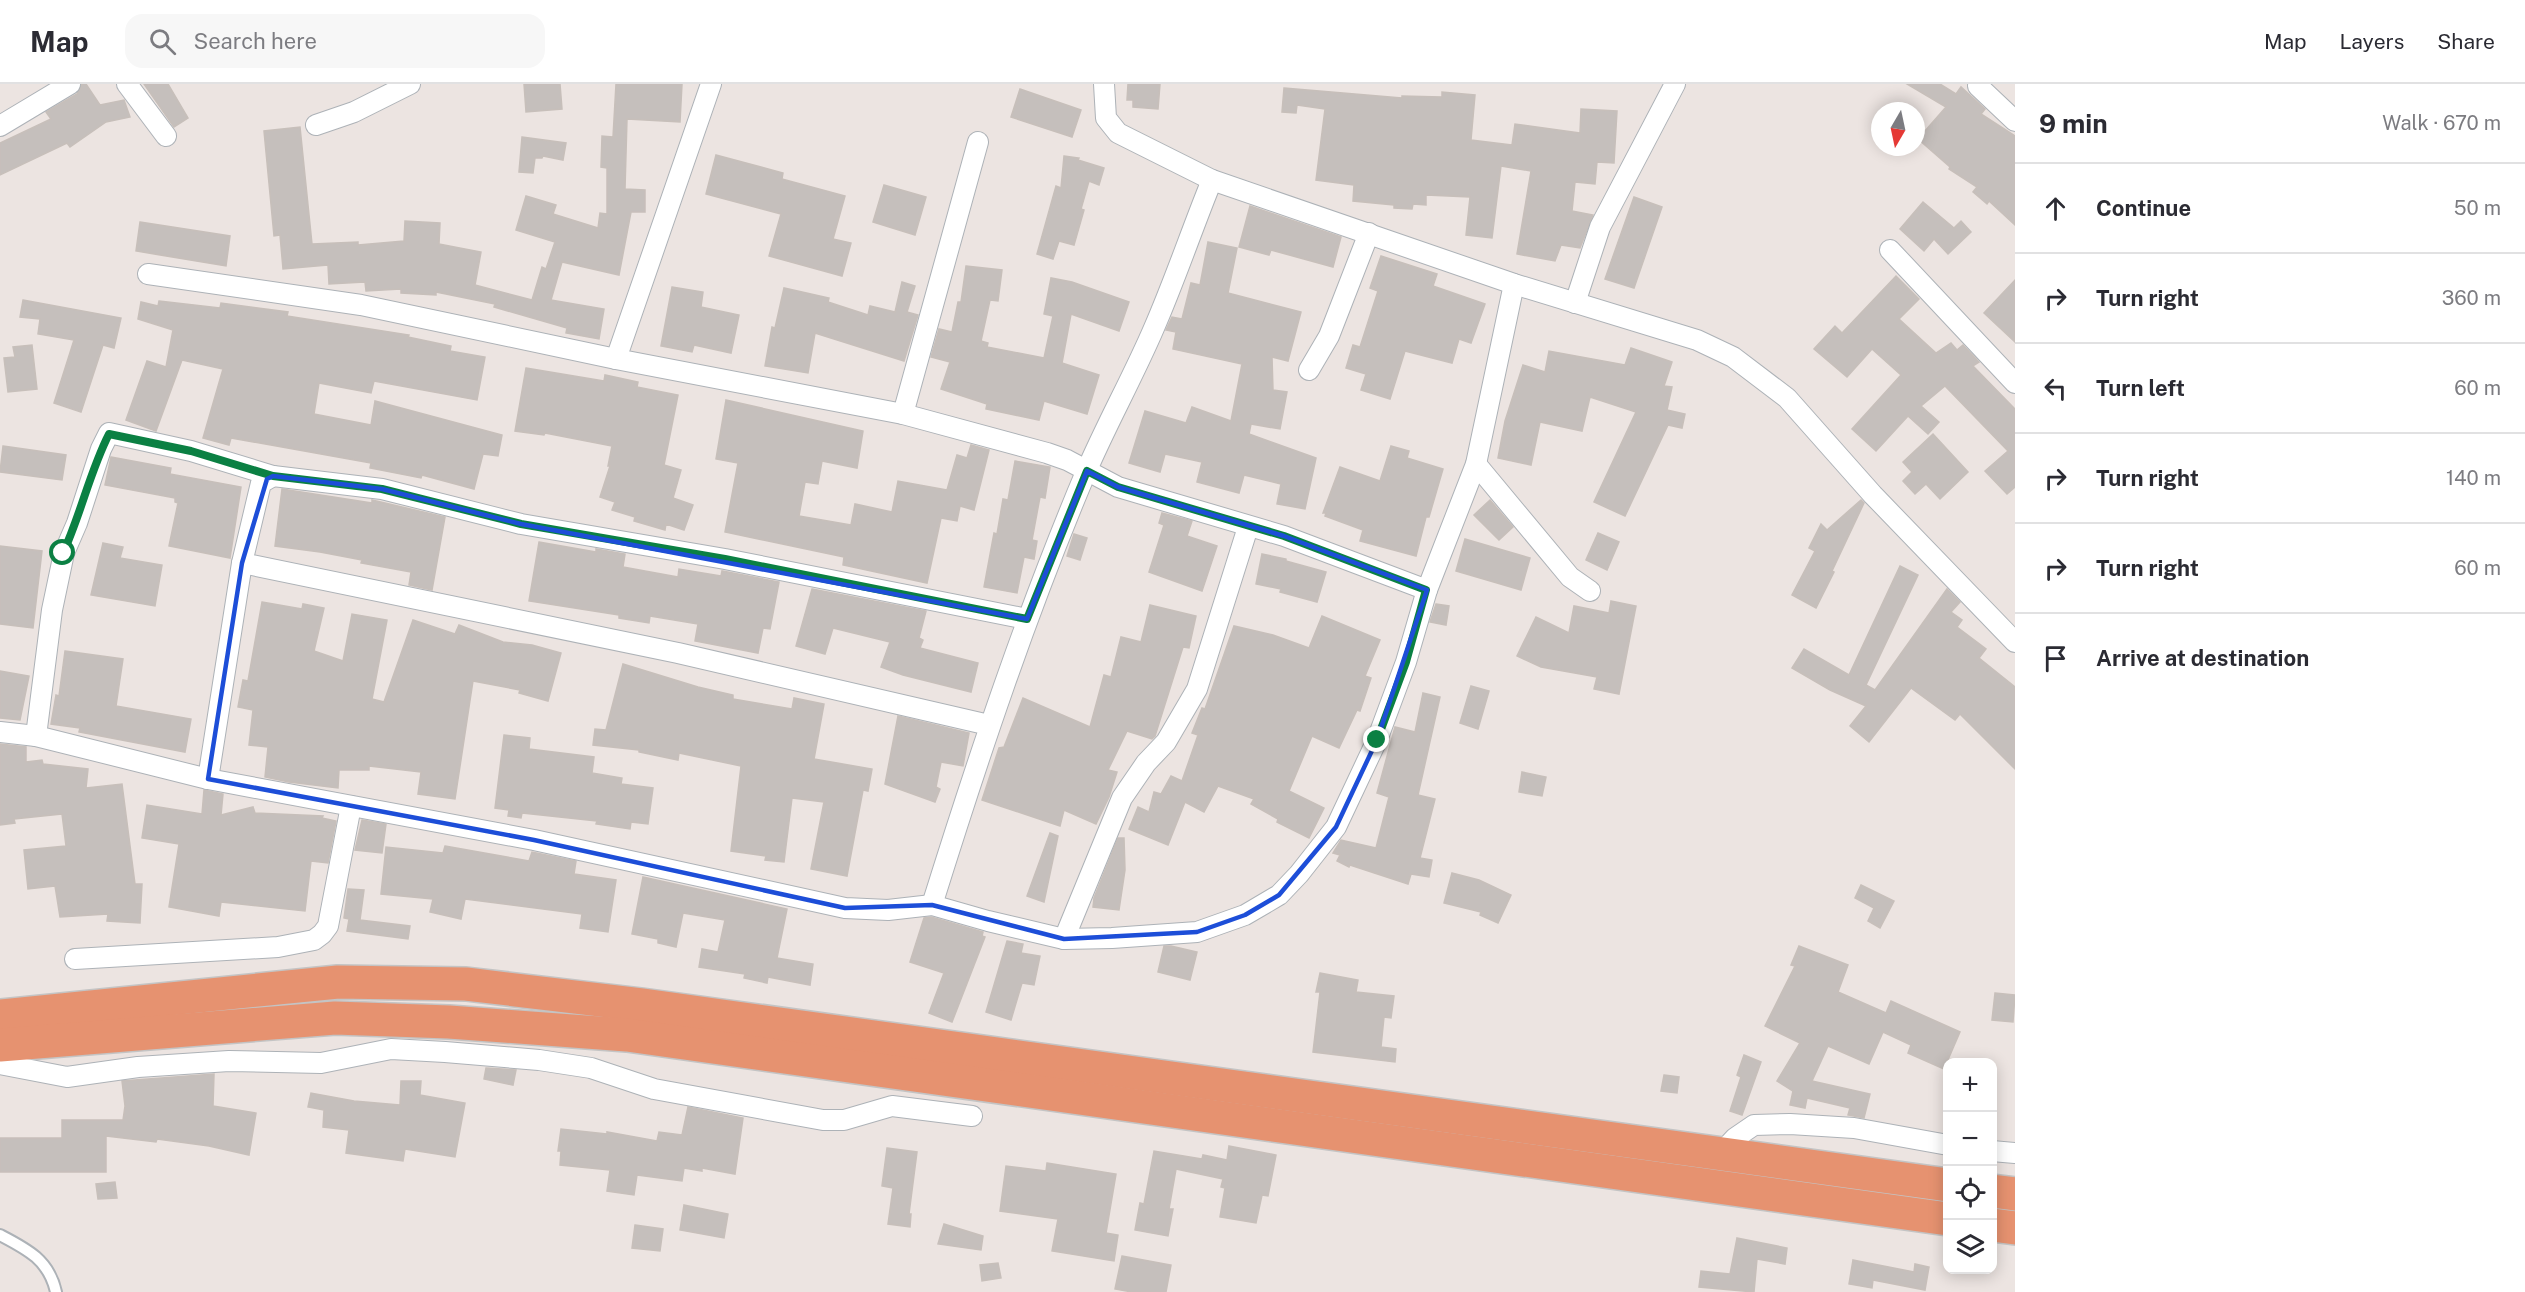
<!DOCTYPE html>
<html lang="en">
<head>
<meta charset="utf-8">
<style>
	:root { --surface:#fff; --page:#f7f7f7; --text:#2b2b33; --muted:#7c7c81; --line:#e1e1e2 }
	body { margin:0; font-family:"Public Sans",sans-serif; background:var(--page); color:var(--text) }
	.controls { position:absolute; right:18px; bottom:18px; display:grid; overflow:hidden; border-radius:12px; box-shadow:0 3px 15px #0003 }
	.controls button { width:54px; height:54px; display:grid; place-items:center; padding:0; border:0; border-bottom:2px solid var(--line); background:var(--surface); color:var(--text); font:30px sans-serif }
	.compass { position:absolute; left:1871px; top:18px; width:54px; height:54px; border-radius:50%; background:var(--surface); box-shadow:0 3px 15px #0003; rotate:189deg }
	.stop { position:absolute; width:18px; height:18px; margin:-14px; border:4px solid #0b8043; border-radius:50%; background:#fff }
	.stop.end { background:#0b8043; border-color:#fff; box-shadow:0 2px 6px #0008 }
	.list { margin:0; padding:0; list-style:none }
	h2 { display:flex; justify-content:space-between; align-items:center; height:78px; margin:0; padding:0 24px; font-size:26px }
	h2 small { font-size:20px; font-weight:400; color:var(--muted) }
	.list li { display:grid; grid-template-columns:39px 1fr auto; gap:18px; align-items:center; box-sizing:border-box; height:90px; padding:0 24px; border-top:2px solid var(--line) }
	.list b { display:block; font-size:22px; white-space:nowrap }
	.list em { font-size:20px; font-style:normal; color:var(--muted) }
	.icon { flex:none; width:33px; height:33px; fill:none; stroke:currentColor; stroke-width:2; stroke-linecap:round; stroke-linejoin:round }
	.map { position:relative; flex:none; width:2015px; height:1208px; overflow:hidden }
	header { display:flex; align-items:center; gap:36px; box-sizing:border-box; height:84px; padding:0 30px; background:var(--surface); border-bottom:2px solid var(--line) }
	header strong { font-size:28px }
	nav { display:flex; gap:33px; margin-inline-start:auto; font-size:21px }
	.search { width:420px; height:54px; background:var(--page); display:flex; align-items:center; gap:15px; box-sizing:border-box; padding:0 21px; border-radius:18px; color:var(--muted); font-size:22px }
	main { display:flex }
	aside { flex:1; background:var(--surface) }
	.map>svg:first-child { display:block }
</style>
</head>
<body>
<header>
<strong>Map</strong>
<div class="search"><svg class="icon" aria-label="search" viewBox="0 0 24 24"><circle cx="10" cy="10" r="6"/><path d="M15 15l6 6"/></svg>Search here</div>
<nav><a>Map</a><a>Layers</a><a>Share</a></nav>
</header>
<main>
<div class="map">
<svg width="2015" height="1208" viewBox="0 0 2015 1208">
	<rect width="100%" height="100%" fill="#ece4e1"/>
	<!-- building -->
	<g fill="#c5bfbc" stroke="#c7bfba" stroke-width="1.5">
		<polygon points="82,0 86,0 100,21 124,16 130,33 106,38 70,63 67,59 0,91 0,59 51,35 46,28 77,10"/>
		<polygon points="144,0 168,0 188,34 174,43"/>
		<polygon points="524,0 560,0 562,25 526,28"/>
		<polygon points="616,0 682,0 680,38 627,35 625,105 645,106 645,128 631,128 619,191 562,178 551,216 604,225 599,255 566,249 567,244 494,223 495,220 436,208 436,211 401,209 401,205 366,207 365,198 329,200 328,181 283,185 280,151 274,152 264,47 300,43 312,160 358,158 358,161 404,157 405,137 440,139 439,160 481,168 475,201 532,216 542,183 546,185 555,158 516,146 526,112 556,121 553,130 598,144 600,129 607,130 607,84 601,83 602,52 613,53"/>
		<polygon points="1128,0 1160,0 1158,25 1133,23 1133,16 1127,16"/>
		<polygon points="1907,0 1940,0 1956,10 1961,3 1985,25 1981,30 2015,52 2015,141 1989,117 1987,120 1973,108 1977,103 1949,85 1950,83 1918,55 1946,23"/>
		<polygon points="1284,4 1402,14 1402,12 1442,13 1442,8 1475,11 1471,56 1512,61 1515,40 1580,49 1581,25 1617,27 1614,79 1597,78 1595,100 1575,98 1572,127 1593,131 1580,164 1561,161 1555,177 1517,170 1531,87 1501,82 1492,154 1466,151 1470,113 1426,111 1426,121 1413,120 1412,125 1394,124 1394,121 1353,117 1354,101 1316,96 1325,25 1297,21 1296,29 1282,28"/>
		<polygon points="1020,5 1081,26 1072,53 1011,33"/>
		<polygon points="522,53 566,59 563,76 543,72 542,74 535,74 533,89 519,88"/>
		<polygon points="716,71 783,89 782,95 845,112 833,155 851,159 842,192 769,172 781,130 706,110"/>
		<polygon points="1064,72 1079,74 1078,76 1104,84 1099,101 1089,97 1081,125 1084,126 1074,161 1059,157 1053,175 1037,170 1056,102 1061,104"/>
		<polygon points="884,101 926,113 915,151 873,138"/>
		<polygon points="1634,113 1662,123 1634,204 1605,195"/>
		<polygon points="1923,118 1954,144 1961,137 1971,148 1948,170 1934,155 1924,167 1900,145"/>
		<polygon points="1250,122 1341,153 1333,183 1271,166 1269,171 1239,163"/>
		<polygon points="140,138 230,152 226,182 136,167"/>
		<polygon points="1208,158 1237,164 1228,209 1301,228 1288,277 1272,273 1273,306 1287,308 1280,345 1251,340 1249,350 1316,374 1305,425 1277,420 1281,400 1244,391 1239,409 1197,398 1202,378 1165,370 1160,388 1129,379 1145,327 1186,339 1192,323 1231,337 1242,280 1173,265 1176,248 1166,246 1172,233 1182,235 1191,199 1200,201"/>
		<polygon points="1381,172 1437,190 1433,202 1485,220 1471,259 1459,255 1452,279 1405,267 1390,315 1361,306 1366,290 1346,284 1353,261 1360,263 1378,207 1370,204"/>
		<polygon points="966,182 1002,186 998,217 990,216 981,257 988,259 987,263 1044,274 1053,232 1044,230 1051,194 1072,198 1129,218 1119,247 1071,230 1062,279 1099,291 1087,330 1044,317 1039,336 986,325 987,320 941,305 950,278 931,273 939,245 952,248 958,218 961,218"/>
		<polygon points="1896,192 1919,215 1899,235 1936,269 1951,259 1957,266 1963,261 1979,278 1973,282 2015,325 2015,403 2007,410 1985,387 2008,367 1945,302 1921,322 1939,338 1928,350 1908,332 1876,367 1852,345 1901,291 1872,265 1847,293 1814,265 1835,242 1842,249"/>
		<polygon points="2015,196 2015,258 1984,229"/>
		<polygon points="902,198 915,202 907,228 918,231 904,277 815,249 808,289 765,282 772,243 775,244 784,204 829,214 828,218 868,231 870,222 895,228"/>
		<polygon points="672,203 703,208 701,223 739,231 731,269 694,261 692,268 661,262"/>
		<polygon points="23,216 121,234 114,264 103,261 81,328 54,319 74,256 38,250 40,235 20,233"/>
		<polygon points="159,217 220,224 221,219 288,228 287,232 409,251 408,253 451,262 450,267 485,273 477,316 374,297 371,309 319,299 314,330 371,341 375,317 502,351 498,372 483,370 474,405 422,391 421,394 370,384 371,379 231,354 229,361 203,354 223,285 182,276 156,347 126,336 147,277 166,283 173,246 138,235 141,218 158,222"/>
		<polygon points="32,261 37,305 8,308 4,274 15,273 13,263"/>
		<polygon points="1631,264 1672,278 1664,302 1672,303 1667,326 1685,330 1682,344 1668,341 1625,432 1594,418 1636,328 1590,313 1582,347 1540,338 1531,381 1498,374 1505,337 1523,281 1545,288 1549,267 1625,281"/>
		<polygon points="526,284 604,297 605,291 638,298 637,303 678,311 664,381 681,386 673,414 693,421 684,446 666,440 665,446 634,437 635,433 612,426 615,418 600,413 610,382 608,382 612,362 545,349 544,351 515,347"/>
		<polygon points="726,316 863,347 857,384 822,377 818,400 805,398 799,432 851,441 855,420 892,428 898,397 947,406 957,371 967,374 971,361 989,366 974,426 960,422 957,437 941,434 927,499 843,481 844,473 725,448 738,379 716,375"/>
		<polygon points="1933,350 1968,388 1940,415 1926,400 1915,410 1903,397 1912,388 1903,378"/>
		<polygon points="3,362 66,371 62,396 0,388"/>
		<polygon points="1391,362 1409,367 1407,374 1443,385 1429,433 1426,433 1416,472 1360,457 1363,446 1325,432 1326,429 1323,429 1340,383 1380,397"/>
		<polygon points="111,373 171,384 170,390 241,403 230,474 169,462 178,419 175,418 175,414 105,401"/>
		<polygon points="1015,377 1050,383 1045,414 1040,413 1032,456 1037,457 1034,475 1024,473 1017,509 984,503 994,449 997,450 1003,415 1008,416"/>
		<polygon points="282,405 372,419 372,416 445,433 432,506 409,501 411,488 361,479 362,476 320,468 275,462"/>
		<polygon points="1490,416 1513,443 1499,456 1474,431"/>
		<polygon points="1861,416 1864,419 1832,487 1834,488 1816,524 1792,511 1815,467 1809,464 1821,440 1827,446"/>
		<polygon points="1162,429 1192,437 1187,452 1217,462 1202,507 1149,488 1164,441 1159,439"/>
		<polygon points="1598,449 1619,458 1607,486 1586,476"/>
		<polygon points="1074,450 1087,454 1080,476 1067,472"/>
		<polygon points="1465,455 1530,474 1521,506 1456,487"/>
		<polygon points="539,458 596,468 596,465 625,470 623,483 678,493 679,485 721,492 722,487 779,498 770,545 763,544 758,569 695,557 698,540 650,532 649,539 619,534 619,531 529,517"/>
		<polygon points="103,459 123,463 120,474 162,481 155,522 91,511"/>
		<polygon points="0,462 42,467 33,544 0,540"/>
		<polygon points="1262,470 1286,475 1286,477 1326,488 1317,518 1280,508 1281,505 1256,500"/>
		<polygon points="1900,482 1918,491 1866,601 1875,606 1947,505 1960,518 1951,528 1962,536 1957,543 1986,565 1979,574 2015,603 2015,685 1960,630 1955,636 1911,604 1869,658 1850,642 1866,622 1830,606 1792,584 1804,565 1849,591"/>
		<polygon points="812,505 926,527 919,554 923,556 920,564 978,579 971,608 903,591 881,583 890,558 833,544 825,570 796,562"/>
		<polygon points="1611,517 1636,522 1619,610 1594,605 1597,593 1541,583 1517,572 1536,533 1569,549 1574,522 1609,529"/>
		<polygon points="262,518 302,525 303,520 324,524 314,567 343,577 352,530 387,536 372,615 384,618 413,536 455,550 459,541 503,558 532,561 561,569 548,617 519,609 520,606 473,597 455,715 418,710 421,688 369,682 369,686 339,686 338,704 289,698 265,693 268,663 249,661 253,626 238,623 243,596 248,597"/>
		<polygon points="1436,520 1449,522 1446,541 1430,538"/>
		<polygon points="1150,521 1196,532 1189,564 1183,563 1155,652 1152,655 1127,647 1108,686 1117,688 1109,713 1096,740 1064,726 1060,742 982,716 999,664 1004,663 1023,614 1090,643 1104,591 1111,593 1121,553 1141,558"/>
		<polygon points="1322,532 1380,556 1365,592 1371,594 1360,627 1357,626 1339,664 1312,652 1289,707 1324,724 1309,754 1277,738 1278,735 1251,720 1254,715 1218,702 1204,728 1185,718 1168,761 1129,745 1138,723 1149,728 1154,708 1161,710 1171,692 1182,697 1198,651 1192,649 1202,624 1205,625 1234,542 1273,551 1309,564"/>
		<polygon points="65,567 123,575 116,622 191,635 185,668 79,648 80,644 51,640 56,611 59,612"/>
		<polygon points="623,580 698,603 733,611 733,615 792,625 794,614 824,620 814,675 872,685 868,707 863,706 847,792 811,785 824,718 792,714 784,778 765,776 766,772 731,767 741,682 679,669 678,676 639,668 639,666 593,661 595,645 606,646"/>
		<polygon points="0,587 29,592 20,636 0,634"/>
		<polygon points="1471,602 1489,607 1478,645 1460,639"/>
		<polygon points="1423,609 1440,613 1418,711 1435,715 1420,774 1432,776 1429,793 1411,790 1408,800 1350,781 1349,783 1337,777 1340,771 1333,769 1341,756 1376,764 1389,713 1377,709 1395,643 1415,648"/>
		<polygon points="898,632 969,649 963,682 941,678 936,703 940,705 935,718 885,700"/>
		<polygon points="504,651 530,654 529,665 594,673 592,689 622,694 621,700 653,704 648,740 631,738 630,745 596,740 597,737 522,729 521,734 508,732 509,726 495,724"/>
		<polygon points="0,660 26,663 26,678 42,676 43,680 88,685 86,704 122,700 135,800 142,800 140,839 107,837 108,830 60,833 55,802 28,805 24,766 66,762 62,730 14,735 15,739 0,741"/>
		<polygon points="1522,688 1546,693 1542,712 1519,708"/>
		<polygon points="204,706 223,710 221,731 253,723 255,729 323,732 322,734 336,737 328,779 311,777 305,827 221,818 219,832 169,823 179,760 142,754 147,721 202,730"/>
		<polygon points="362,736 386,740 382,769 355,766"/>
		<polygon points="1050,749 1058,752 1044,818 1027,812"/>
		<polygon points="1118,754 1124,754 1125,786 1119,826 1093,823 1094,814"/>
		<polygon points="445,762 529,777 532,768 576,777 574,790 616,796 608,848 580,844 582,830 465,815 461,835 430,828 433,815 381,810 386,763 443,769"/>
		<polygon points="1452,789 1479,796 1511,811 1498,839 1480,831 1481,828 1444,819"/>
		<polygon points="643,793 787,825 777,874 813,880 810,901 768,893 767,899 744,894 745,890 699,883 702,865 718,868 725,836 683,829 676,863 658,859 658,855 632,850"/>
		<polygon points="1861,801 1894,817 1880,844 1868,837 1874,824 1855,814"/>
		<polygon points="348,805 364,806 360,836 410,842 408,855 347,847 349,835 344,834"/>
		<polygon points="931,833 983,848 982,852 985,853 952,938 929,929 944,889 910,878 924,834"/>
		<polygon points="1007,857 1023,860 1021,869 1040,872 1034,901 1022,899 1011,936 986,928"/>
		<polygon points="1164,862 1171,862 1197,868 1190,896 1158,888"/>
		<polygon points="1799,862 1848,881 1838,908 1886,929 1891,917 1960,948 1944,985 1908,969 1911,961 1883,948 1869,980 1828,962 1812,997 1870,1010 1864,1034 1848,1031 1850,1024 1807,1014 1805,1024 1790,1021 1793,1007 1777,997 1800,959 1765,942 1795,882 1791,881"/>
		<polygon points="1320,889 1358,896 1356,908 1394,912 1391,934 1384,933 1381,963 1396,965 1395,978 1313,968 1320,908 1316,908"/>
		<polygon points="1995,909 2015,911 2013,938 1992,936"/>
		<polygon points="1744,971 1761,978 1742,1031 1730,1027 1741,993 1737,991"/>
		<polygon points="486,984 516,986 513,1001 484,995"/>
		<polygon points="214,990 213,1022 256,1029 249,1071 209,1062 157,1055 156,1058 106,1052 106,1088 0,1088 0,1054 62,1054 62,1036 123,1036 125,1022 122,997"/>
		<polygon points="1664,991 1679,993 1677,1009 1661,1007"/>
		<polygon points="401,997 421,997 420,1011 465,1019 455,1073 405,1065 403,1077 346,1069 349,1046 323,1043 324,1026 308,1023 311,1009 354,1017 400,1021"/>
		<polygon points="688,1023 743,1034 735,1090 702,1084 702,1087 684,1084 682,1097 637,1091 634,1111 607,1107 610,1086 560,1081 561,1067 558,1067 561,1045 607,1050 607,1048 657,1057 659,1048 682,1051"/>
		<polygon points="1229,1062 1276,1071 1268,1112 1262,1111 1256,1139 1220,1133 1225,1104 1221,1103 1223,1095 1176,1085 1169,1125 1173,1125 1168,1152 1135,1146 1140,1119 1144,1120 1154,1067 1202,1075 1203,1071 1227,1076"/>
		<polygon points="887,1064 917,1068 909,1130 911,1130 910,1143 888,1140 893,1104 882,1102"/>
		<polygon points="1047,1079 1116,1090 1106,1149 1118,1151 1114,1177 1052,1167 1058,1135 1000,1127 1006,1082 1046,1087"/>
		<polygon points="115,1098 117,1114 98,1115 96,1100"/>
		<polygon points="684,1121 728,1130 724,1154 680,1146"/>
		<polygon points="944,1140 983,1152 981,1166 938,1160"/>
		<polygon points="635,1141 663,1145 660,1167 632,1164"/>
		<polygon points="1737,1154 1787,1164 1785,1180 1757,1175 1754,1208 1699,1203 1701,1187 1730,1190"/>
		<polygon points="1122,1172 1171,1181 1166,1208 1132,1208 1115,1205"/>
		<polygon points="1853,1176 1914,1188 1915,1180 1929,1183 1925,1206 1873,1196 1872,1204 1849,1200"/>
		<polygon points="998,1179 1001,1194 982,1197 980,1181"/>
	</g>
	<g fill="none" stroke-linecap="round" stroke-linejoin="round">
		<defs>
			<path id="service" d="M0 1151C27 1165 49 1176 56 1208"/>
			<g id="minor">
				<polyline points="127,0 166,52"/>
				<polyline points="1104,0 1106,34 1118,49 1212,96 1514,200 1697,256 1733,273 1787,314 1873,411 2015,558"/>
				<polyline points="1978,2 2015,37"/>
				<polyline points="316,41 354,28 410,0"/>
				<polyline points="0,42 70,0"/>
				<polyline points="1890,166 2015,299"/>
				<polyline points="148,190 361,221 616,275 903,330 1047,369 1067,376 1118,403 1284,452 1427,506"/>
				<polyline points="1575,219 1600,143 1675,0"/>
				<polyline points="616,275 711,0"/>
				<polyline points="1309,286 1329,252 1369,149"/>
				<polyline points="903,330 978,58"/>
				<polyline points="1476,380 1570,493 1590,507"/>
				<polyline points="242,479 678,569 989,641"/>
				<polyline points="0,648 36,652 208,695 534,756 845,824 888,826 932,821 988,837 1064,855 1112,854 1197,848 1245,831 1279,811 1299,790 1336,743 1377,656 1406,578 1427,506 1476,380 1514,200"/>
				<polyline points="36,652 52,526 64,469 77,439 101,365 109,349 191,367 273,392 382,405 521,440 725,475 1027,535"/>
				<polyline points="208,695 242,479 261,399 273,392"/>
				<path d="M932 821C978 674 1026 530 1086 388 1107 339 1133 293 1154 244 1175 196 1192 145 1212 96"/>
				<polyline points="1064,855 1122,714 1146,679 1166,658 1197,605 1248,443"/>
				<polyline points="75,875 278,863 314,856 322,850 328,842 351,722"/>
				<polyline points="0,980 67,993 138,983 229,977 321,979 391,965 445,968 539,976 591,984 654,1005 823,1036 844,1036 892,1022 972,1032"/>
				<polyline points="1992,1067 2015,1069"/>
				<polyline points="1721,1069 1735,1054 1754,1041 1790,1040 1854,1044 1948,1061"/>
			</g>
			<g id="trunk">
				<polyline points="0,932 338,898 466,900 642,921 1948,1101"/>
				<polyline points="0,961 335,934 449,938 627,951 1948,1135"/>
				<polyline points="1992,1107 2015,1110"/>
				<polyline points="1992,1141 2015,1144"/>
			</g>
		</defs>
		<!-- service casing -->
		<use href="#service" stroke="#adb2b7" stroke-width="14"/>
		<!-- minor casing -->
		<use href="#minor" stroke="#adb2b7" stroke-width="22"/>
		<!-- trunk casing -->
		<use href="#trunk" stroke="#c4c4c4" stroke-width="36"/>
		<!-- service -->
		<use href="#service" stroke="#fff" stroke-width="10"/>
		<!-- minor -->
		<use href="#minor" stroke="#fff" stroke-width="20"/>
		<!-- trunk -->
		<use href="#trunk" stroke="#e69270" stroke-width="33"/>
	</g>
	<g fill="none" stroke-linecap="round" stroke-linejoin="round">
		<!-- route -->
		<path stroke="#0b8043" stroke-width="8" d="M63 469C81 430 90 387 109 350L191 367 273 392 382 405 521 440 725 475 1027 535 1087 387 1118 403 1284 452 1426 506 1406 578 1377 656"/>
	</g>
	<!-- marked area -->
	<path fill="none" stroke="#1d4ed8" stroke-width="4.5" stroke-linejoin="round" d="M1087 387 1118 403 1284 452 1427 506 1377 656 1336 743 1279 811 1245 831 1197 848 1064 855 932 821 845 824 534 756 208 695 242 479 267 395 273 392 382 405 521 440 1027 535Z"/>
</svg>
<div class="controls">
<button>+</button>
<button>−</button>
<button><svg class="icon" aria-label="locate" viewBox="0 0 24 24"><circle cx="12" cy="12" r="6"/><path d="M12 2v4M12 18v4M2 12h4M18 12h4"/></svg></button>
<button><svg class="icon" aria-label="layers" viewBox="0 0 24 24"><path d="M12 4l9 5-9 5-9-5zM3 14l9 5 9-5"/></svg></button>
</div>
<svg class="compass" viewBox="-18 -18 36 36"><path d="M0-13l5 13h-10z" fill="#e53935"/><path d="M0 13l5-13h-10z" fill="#7c7c81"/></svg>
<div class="stop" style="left:63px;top:469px"></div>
<div class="stop end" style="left:1377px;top:656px"></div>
</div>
<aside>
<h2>9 min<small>Walk · 670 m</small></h2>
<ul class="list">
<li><svg class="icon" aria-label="ahead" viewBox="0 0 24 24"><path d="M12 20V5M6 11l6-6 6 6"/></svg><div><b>Continue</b></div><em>50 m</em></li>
<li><svg class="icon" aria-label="right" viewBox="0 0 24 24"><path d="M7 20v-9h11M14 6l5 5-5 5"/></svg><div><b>Turn right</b></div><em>360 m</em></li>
<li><svg class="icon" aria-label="left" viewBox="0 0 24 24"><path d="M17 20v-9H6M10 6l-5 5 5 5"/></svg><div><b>Turn left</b></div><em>60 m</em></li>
<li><svg class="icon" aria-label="right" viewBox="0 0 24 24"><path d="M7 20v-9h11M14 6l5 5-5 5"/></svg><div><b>Turn right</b></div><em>140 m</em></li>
<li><svg class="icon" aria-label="right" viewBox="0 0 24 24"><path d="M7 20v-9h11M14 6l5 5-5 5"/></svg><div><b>Turn right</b></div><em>60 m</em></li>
<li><svg class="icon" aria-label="arrive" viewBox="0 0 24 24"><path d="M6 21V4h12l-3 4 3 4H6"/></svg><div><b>Arrive at destination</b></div></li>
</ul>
</aside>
</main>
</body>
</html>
